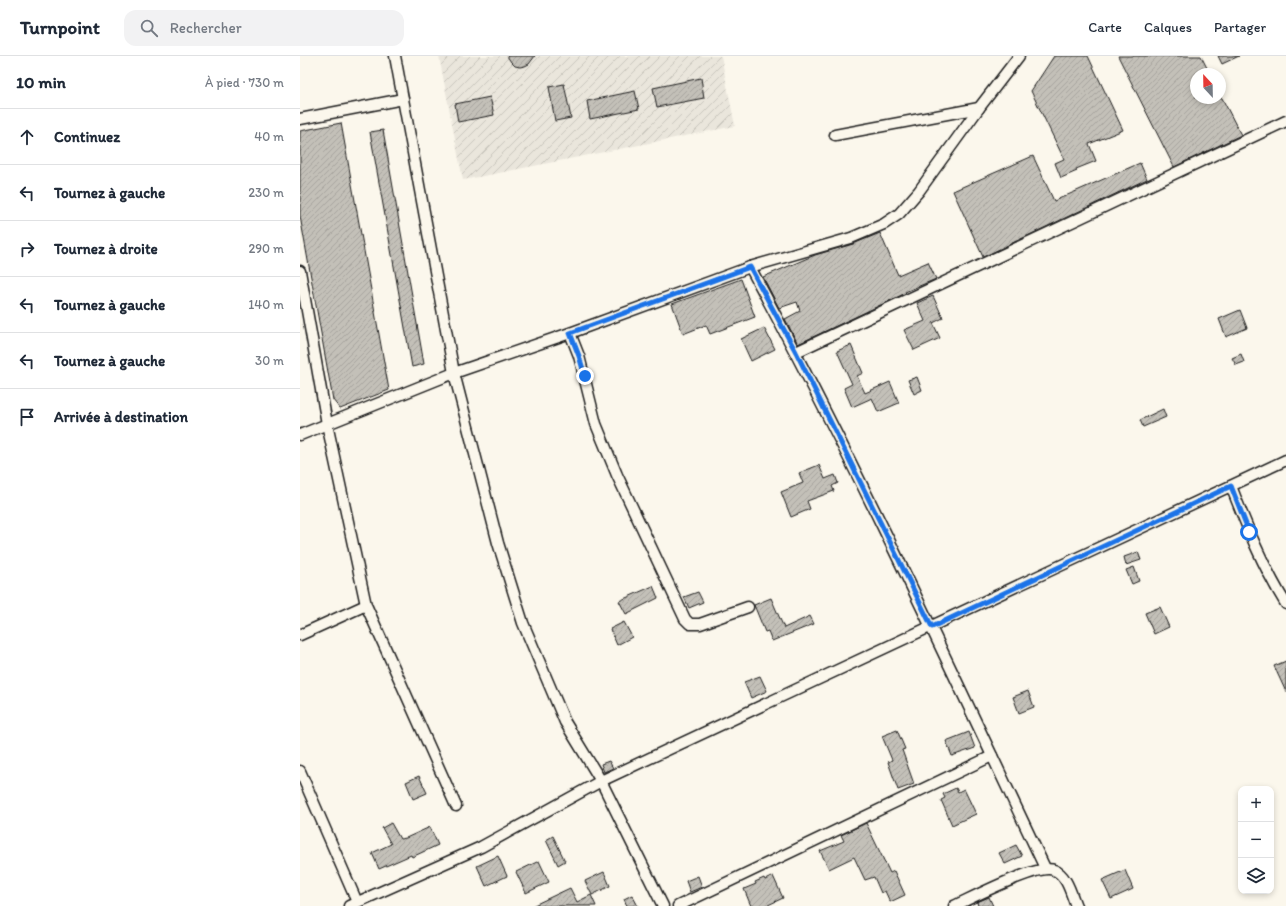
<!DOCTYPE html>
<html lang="fr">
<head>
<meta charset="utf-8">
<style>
	:root { --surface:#fff; --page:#f2f2f3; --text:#1f2937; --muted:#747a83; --line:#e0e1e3 }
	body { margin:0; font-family:Itim,sans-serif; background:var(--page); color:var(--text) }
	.controls { position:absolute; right:12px; bottom:12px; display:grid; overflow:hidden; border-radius:8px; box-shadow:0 2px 6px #0003 }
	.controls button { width:36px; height:36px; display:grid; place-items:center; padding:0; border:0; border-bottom:1px solid var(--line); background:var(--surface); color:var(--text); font:20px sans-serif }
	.compass { position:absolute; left:890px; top:12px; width:36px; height:36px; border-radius:50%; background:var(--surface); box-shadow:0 2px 6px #0003; rotate:338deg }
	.stop { position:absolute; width:12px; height:12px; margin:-9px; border:3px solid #1a73e8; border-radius:50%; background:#fff }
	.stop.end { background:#1a73e8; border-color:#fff; box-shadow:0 1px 4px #0008 }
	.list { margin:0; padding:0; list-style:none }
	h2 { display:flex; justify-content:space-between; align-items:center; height:52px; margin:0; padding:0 16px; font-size:17px }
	h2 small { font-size:13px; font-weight:400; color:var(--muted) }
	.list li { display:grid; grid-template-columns:26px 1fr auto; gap:12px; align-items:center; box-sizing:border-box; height:56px; padding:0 16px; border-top:1px solid var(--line) }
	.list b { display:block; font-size:15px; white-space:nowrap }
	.list em { font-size:13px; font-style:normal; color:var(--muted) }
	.icon { flex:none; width:22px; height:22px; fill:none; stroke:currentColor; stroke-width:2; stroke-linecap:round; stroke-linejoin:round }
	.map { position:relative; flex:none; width:986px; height:850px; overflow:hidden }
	header { display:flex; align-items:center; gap:24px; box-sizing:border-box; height:56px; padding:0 20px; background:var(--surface); border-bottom:1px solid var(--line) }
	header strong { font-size:19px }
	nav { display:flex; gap:22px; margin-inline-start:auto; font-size:14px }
	.search { width:280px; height:36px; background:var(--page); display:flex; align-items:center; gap:10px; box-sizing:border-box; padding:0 14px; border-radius:12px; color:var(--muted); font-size:15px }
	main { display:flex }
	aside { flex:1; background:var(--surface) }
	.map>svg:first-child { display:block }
</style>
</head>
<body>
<header>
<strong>Turnpoint</strong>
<div class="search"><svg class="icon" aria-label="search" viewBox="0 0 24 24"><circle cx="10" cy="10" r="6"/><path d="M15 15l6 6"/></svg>Rechercher</div>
<nav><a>Carte</a><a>Calques</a><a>Partager</a></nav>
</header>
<main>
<aside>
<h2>10 min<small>À pied · 730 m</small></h2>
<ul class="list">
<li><svg class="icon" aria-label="ahead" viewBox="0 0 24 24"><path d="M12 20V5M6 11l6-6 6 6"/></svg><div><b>Continuez</b></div><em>40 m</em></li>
<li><svg class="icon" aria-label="left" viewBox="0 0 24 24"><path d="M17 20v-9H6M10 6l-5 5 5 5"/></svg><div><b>Tournez à gauche</b></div><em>230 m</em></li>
<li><svg class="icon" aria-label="right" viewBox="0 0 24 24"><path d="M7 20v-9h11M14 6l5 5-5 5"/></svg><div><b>Tournez à droite</b></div><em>290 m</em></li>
<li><svg class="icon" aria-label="left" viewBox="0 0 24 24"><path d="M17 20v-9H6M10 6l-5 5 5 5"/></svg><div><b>Tournez à gauche</b></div><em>140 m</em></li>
<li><svg class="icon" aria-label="left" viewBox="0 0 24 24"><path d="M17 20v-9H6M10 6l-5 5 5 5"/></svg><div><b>Tournez à gauche</b></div><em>30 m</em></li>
<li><svg class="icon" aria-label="arrive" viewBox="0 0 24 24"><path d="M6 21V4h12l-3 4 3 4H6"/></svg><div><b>Arrivée à destination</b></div></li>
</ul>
</aside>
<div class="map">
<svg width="986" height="850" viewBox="0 0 986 850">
	<defs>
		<pattern id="industrial-furrows" width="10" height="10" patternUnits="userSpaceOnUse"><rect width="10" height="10" fill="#eae6dc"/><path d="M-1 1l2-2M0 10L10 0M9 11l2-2" fill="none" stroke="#c8c5bc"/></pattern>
		<pattern id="building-hatch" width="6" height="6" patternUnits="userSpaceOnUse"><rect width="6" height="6" fill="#c3c0b8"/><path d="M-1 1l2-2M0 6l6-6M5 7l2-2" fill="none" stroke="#a7a49e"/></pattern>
	</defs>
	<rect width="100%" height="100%" fill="#fbf7ec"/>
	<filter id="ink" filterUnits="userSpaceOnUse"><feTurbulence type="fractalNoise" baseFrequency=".025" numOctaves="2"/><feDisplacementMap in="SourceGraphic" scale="8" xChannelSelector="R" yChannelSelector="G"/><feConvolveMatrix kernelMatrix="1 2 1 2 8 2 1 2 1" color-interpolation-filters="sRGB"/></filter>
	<g filter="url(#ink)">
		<!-- industrial -->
		<polygon fill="url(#industrial-furrows)" points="139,0 421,0 435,70 163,124"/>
		<!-- building -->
		<g fill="url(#building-hatch)" stroke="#1c1c1c">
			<polygon points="207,0 235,0 229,8 225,10 220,11 215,10 211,6"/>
			<polygon points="754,0 788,0 823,74 789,88 796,105 776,113 777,115 761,122 755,107 764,103 731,35"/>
			<polygon points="818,0 901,0 910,18 896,18 896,42 922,42 941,79 874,111"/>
			<polygon points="918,0 939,0 922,8"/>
			<polygon points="401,22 404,42 357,51 353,32"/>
			<polygon points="264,28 271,62 255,65 249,31"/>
			<polygon points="335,35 339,53 290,63 287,45"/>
			<polygon points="190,41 194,59 158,66 155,48"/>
			<polygon points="41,67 89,334 40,353 33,344 0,160 0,75"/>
			<polygon points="83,74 124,308 112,311 70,76"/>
			<polygon points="733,100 754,145 840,107 847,123 683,201 653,135"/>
			<polygon points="580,177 598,219 628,206 636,223 605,236 606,237 498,288 485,263 500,255 497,246 479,252 463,221 515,199 553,188"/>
			<polygon points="441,223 455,261 410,278 406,269 383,278 372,248"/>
			<polygon points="633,240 643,262 633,267 640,282 614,294 604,274 625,265 617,247"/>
			<polygon points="940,254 947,272 926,281 919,263"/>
			<polygon points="464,272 475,293 451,305 441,283"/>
			<polygon points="551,289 563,317 557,320 565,337 590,326 599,347 578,356 572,342 552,351 544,332 552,328 537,295"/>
			<polygon points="941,298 944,306 936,309 932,302"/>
			<polygon points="617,321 622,334 614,338 608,324"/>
			<polygon points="863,353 866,361 843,371 840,364"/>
			<polygon points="519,409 525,423 535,419 538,427 532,430 534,435 507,445 510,453 491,461 481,436 503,427 499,417"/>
			<polygon points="838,496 841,504 826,509 824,501"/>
			<polygon points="834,511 839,525 832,528 826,514"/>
			<polygon points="353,530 358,542 326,558 319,545"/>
			<polygon points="398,536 403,546 389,552 384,541"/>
			<polygon points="471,542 484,572 510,560 514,568 472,585 468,575 465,576 454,549"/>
			<polygon points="860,551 869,571 854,578 845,557"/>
			<polygon points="324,566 332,581 317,589 310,573"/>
			<polygon points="986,605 986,636 974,610"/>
			<polygon points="460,620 467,635 451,642 444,626"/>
			<polygon points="728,635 734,651 719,657 713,641"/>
			<polygon points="597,674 605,693 602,694 614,728 598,734 588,706 592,704 582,680"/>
			<polygon points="669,676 675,692 652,700 646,685"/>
			<polygon points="309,705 313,712 304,716 301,708"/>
			<polygon points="119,720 127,737 113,743 106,726"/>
			<polygon points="656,732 658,736 664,733 676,758 652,769 641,744 645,742 643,738"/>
			<polygon points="91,767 100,783 106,782 130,771 138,789 112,801 111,799 79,813 72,797 91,788 82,772"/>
			<polygon points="566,767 590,817 594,815 605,839 590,846 585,835 581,837 574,821 565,824 554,801 529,813 520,795 544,785 541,779"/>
			<polygon points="253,780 265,805 258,809 246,784"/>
			<polygon points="716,789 722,800 705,808 699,797"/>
			<polygon points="198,800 207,820 186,830 177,810"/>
			<polygon points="239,805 249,826 226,837 216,816"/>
			<polygon points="825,814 833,833 811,843 802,824"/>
			<polygon points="304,816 310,830 292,839 285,825"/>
			<polygon points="398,820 402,831 390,836 386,825"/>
			<polygon points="473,820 483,842 466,850 451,850 444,833 456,828 455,826 464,822 465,824"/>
			<polygon points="270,832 277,846 291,839 296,850 232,850"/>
			<polygon points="332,839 338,850 327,850 324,843"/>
			<polygon points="689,841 693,850 678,850 677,846"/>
		</g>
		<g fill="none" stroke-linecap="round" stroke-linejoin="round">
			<defs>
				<g id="minor">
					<polyline points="95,0 154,317 198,487 223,567 265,666 301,725 363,850"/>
					<polyline points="0,63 103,43"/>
					<polyline points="535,79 679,52"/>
					<path d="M450 211C556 408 650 611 745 812"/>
					<polyline points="0,215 27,368 66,549 156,750"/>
					<polyline points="270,277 279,300 296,368 317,419 385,563 390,568 400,568 448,551"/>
					<polyline points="496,296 986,65"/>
					<polyline points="0,379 154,317 270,277 450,211 551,182 584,168 599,158 619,135 679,52 719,0"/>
					<path d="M931 430C947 471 963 511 986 548"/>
					<polyline points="0,579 66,549"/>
					<polyline points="0,715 57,846"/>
					<polyline points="49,850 181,791 301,725 986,404"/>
					<polyline points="378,850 692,700"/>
					<path d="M654 850C672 842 738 807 754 814 767 819 771 838 776 850"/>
				</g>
			</defs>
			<!-- minor casing -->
			<use href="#minor" stroke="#1c1c1c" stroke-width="13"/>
			<!-- minor -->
			<use href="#minor" stroke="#fbf7ec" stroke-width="10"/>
		</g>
	</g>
	<g fill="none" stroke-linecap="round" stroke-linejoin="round" filter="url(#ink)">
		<!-- route -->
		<polyline stroke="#1a73e8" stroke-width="5" points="285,320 279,300 270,277 450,211 496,296 632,571 931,430 949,476"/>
	</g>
</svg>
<div class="controls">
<button>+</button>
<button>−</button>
<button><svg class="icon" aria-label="layers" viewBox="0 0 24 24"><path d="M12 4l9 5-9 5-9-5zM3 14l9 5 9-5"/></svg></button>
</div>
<svg class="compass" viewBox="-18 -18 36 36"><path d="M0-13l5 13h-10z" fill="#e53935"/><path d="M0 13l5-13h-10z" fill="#747a83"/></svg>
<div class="stop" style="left:949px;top:476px"></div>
<div class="stop end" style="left:285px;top:320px"></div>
</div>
</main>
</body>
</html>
